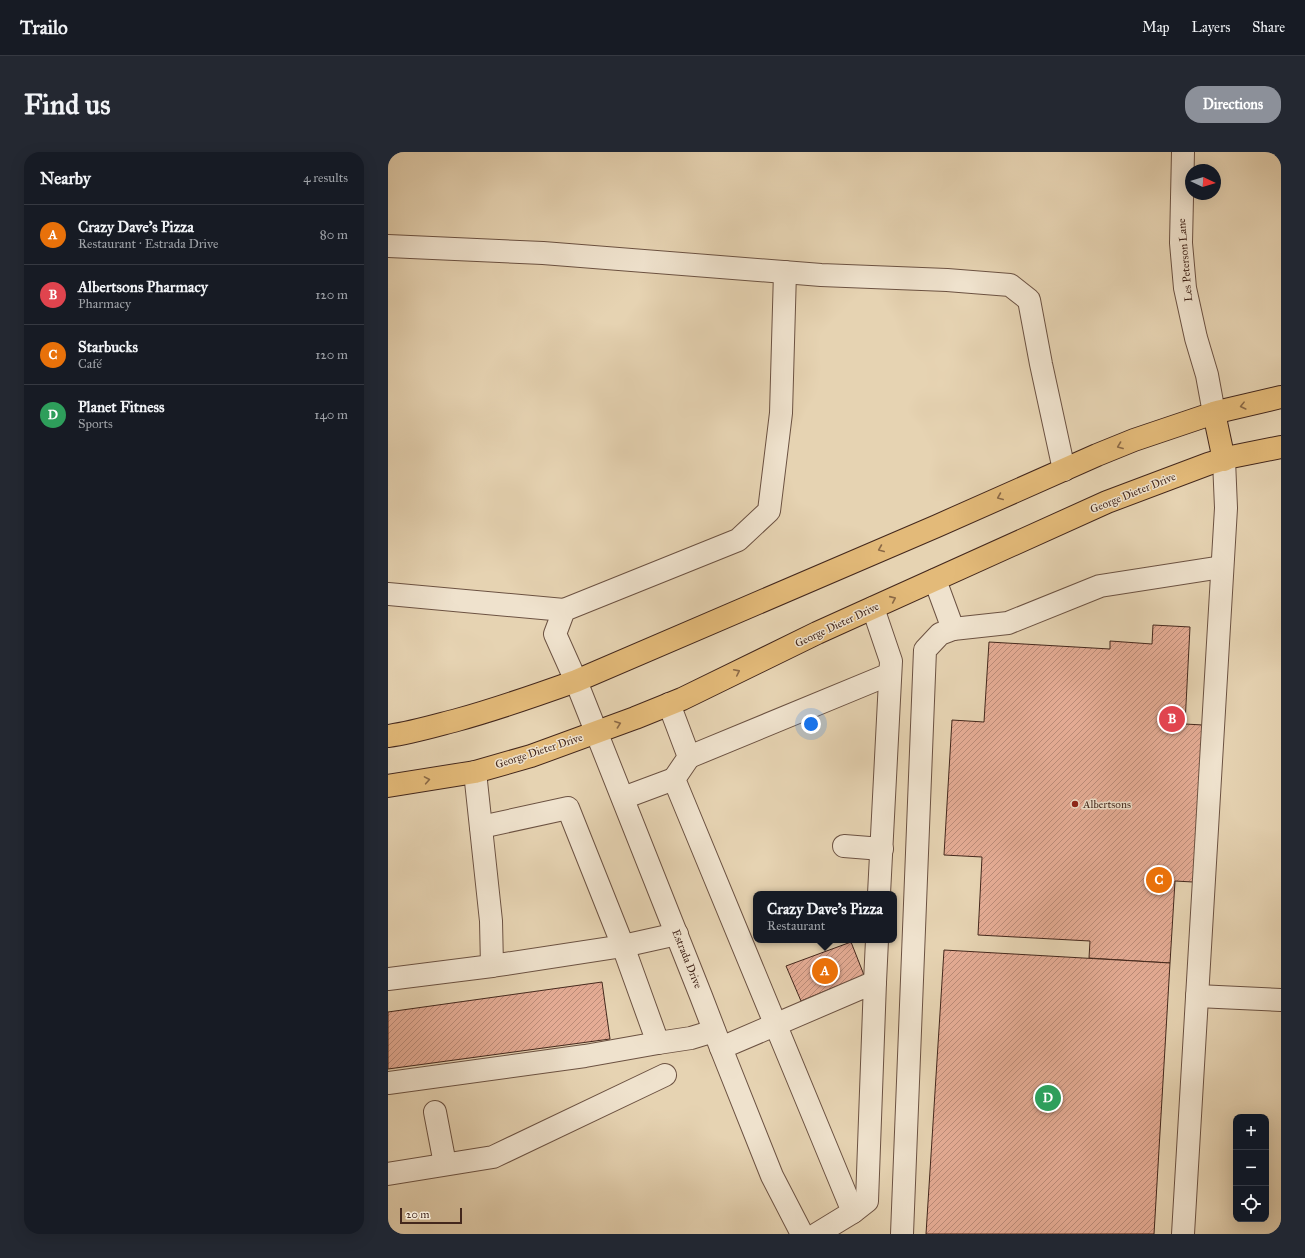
<!DOCTYPE html>
<html lang="en">
<head>
<meta charset="utf-8">
<style>
	:root { --surface:#171b24; --page:#242831; --text:#f1f3f6; --muted:#9ea1a6; --line:#363941; --accent:#8c9099 }
	body { margin:0; font-family:"IM FELL Great Primer",serif; background:var(--page); color:var(--text) }
	.controls { position:absolute; right:12px; bottom:12px; display:grid; overflow:hidden; border-radius:8px; box-shadow:0 4px 16px #0002 }
	.controls button { width:36px; height:36px; display:grid; place-items:center; padding:0; border:0; border-bottom:1px solid var(--line); background:var(--surface); color:var(--text); font:20px sans-serif }
	.compass { position:absolute; left:797px; top:12px; width:36px; height:36px; border-radius:50%; background:var(--surface); box-shadow:0 4px 16px #0002; rotate:94deg }
	.scale { position:absolute; left:12px; bottom:10px; width:62px; box-sizing:border-box; padding-left:4px; border:2px solid #43271c; border-top:0; font-size:11px; line-height:14px; white-space:nowrap; color:#43271c; -webkit-text-stroke:3px #efe2cd; paint-order:stroke }
	.you { position:absolute; left:423px; top:572px; width:14px; height:14px; margin:-10px; border:3px solid #fff; border-radius:50%; background:#1a73e8; box-shadow:0 0 0 6px #1a73e833 }
	.badge { display:grid; place-items:center; width:26px; height:26px; border-radius:50%; background:var(--accent); color:#fff; font-size:13px; font-weight:700 }
	.pin { position:absolute; translate:-50% -50%; border:2px solid #fff; box-shadow:0 1px 4px #0006 }
	.popup { position:absolute; left:365px; top:739px; width:144px; height:52px; box-sizing:border-box; display:grid; place-content:center; border-radius:8px; background:var(--surface); filter:drop-shadow(0 1px 3px #0005); font-size:13px; white-space:nowrap; color:var(--muted) }
	.popup b { font-size:15px; color:var(--text) }
	.popup::after { content:''; position:absolute; left:50%; top:100%; margin-left:-8px; border:8px solid transparent; border-top-color:var(--surface) }
	.list { margin:0; padding:0; list-style:none }
	h2 { display:flex; justify-content:space-between; align-items:center; height:52px; margin:0; padding:0 16px; font-size:17px }
	h2 small { font-size:13px; font-weight:400; color:var(--muted) }
	.list li { display:grid; grid-template-columns:26px 1fr auto; gap:12px; align-items:center; box-sizing:border-box; height:60px; padding:0 16px; border-top:1px solid var(--line) }
	.list b { display:block; font-size:15px; white-space:nowrap }
	.list p { margin:0; font-size:13px; white-space:nowrap; color:var(--muted) }
	.list em { font-size:13px; font-style:normal; color:var(--muted) }
	.icon { flex:none; width:22px; height:22px; fill:none; stroke:currentColor; stroke-width:2; stroke-linecap:round; stroke-linejoin:round }
	.map { position:relative; flex:none; width:893px; height:1082px; overflow:hidden; border-radius:16px }
	header { display:flex; align-items:center; gap:24px; box-sizing:border-box; height:56px; padding:0 20px; background:var(--surface); border-bottom:1px solid var(--line) }
	header strong { font-size:19px }
	nav { display:flex; gap:22px; margin-inline-start:auto; font-size:14px }
	.intro { display:flex; align-items:center; justify-content:space-between; box-sizing:border-box; height:96px; padding:0 24px }
	h1 { margin:0; font-size:28px }
	.button { padding:10px 18px; border-radius:16px; background:var(--accent); color:#fff; font-size:14px; font-weight:700 }
	main { display:flex; gap:24px; padding:0 24px }
	aside { flex:1; background:var(--surface); border-radius:16px; box-shadow:0 4px 16px #0002 }
	.map>svg:first-child { display:block }
</style>
</head>
<body>
<header>
<strong>Trailo</strong>
<nav><a>Map</a><a>Layers</a><a>Share</a></nav>
</header>
<div class="intro"><h1>Find us</h1><a class="button">Directions</a></div>
<main>
<aside>
<h2>Nearby<small>4 results</small></h2>
<ul class="list">
<li><span class="badge" style="background:#e8710a">A</span><div><b>Crazy Dave's Pizza</b><p>Restaurant · Estrada Drive</p></div><em>80 m</em></li>
<li><span class="badge" style="background:#e0444e">B</span><div><b>Albertsons Pharmacy</b><p>Pharmacy</p></div><em>120 m</em></li>
<li><span class="badge" style="background:#e8710a">C</span><div><b>Starbucks</b><p>Café</p></div><em>120 m</em></li>
<li><span class="badge" style="background:#2e9e5b">D</span><div><b>Planet Fitness</b><p>Sports</p></div><em>140 m</em></li>
</ul>
</aside>
<div class="map">
<svg width="893" height="1082" viewBox="0 0 893 1082">
	<defs>
		<pattern id="building-hatch" width="6" height="6" patternUnits="userSpaceOnUse"><rect width="6" height="6" fill="#e5ac95"/><path d="M-1 1l2-2M0 6l6-6M5 7l2-2" fill="none" stroke="#bb8c79"/></pattern>
	</defs>
	<rect width="100%" height="100%" fill="#e6d3b2"/>
	<filter id="stains"><feTurbulence type="fractalNoise" baseFrequency=".005" numOctaves="4"/><feColorMatrix values="0 0 0 0 .2 0 0 0 0 .09 0 0 0 0 .02 0 0 0 .5 -.17"/></filter>
	<radialGradient id="worn" r=".72"><stop offset=".6" stop-color="#630" stop-opacity="0"/><stop offset="1" stop-color="#630" stop-opacity=".3"/></radialGradient>
	<!-- building -->
	<g fill="url(#building-hatch)" stroke="#43271c">
		<polygon points="765,473 802,475 797,572 815,573 805,730 787,729 782,811 701,806 702,789 590,783 594,705 556,703 564,568 596,570 601,490 722,497 722,489 764,492"/>
		<polygon points="463,790 476,823 413,849 398,814"/>
		<polygon points="556,798 782,811 766,1082 538,1082"/>
		<polygon points="214,830 222,887 0,917 0,860"/>
	</g>
	<g fill="none" stroke-linecap="round" stroke-linejoin="round">
		<defs>
			<g id="minor">
				<polyline points="795,0 793,91 797,136 808,186 819,223 826,261"/>
				<polyline points="0,94 155,101 433,123 559,128 622,133 641,148 653,212 676,318"/>
				<polyline points="397,120 393,261 381,359 350,388 176,458 167,482 188,529 313,844 333,896 384,1024 414,1082"/>
				<polyline points="0,442 176,458"/>
				<polyline points="485,456 503,509 491,742"/>
				<polyline points="565,477 620,471 712,434 834,415"/>
				<polyline points="281,552 301,605 286,627 465,1060 429,1082"/>
				<polyline points="301,605 502,522"/>
				<polyline points="87,620 103,769 104,814 235,794 289,782"/>
				<polyline points="235,646 286,627"/>
				<polyline points="93,675 180,656 235,794 270,891 303,886 326,879"/>
				<polyline points="456,694 494,697"/>
				<polyline points="0,827 104,814"/>
				<polyline points="487,830 489,788"/>
				<polyline points="809,844 893,848"/>
				<polyline points="333,896 487,830 479,1049 465,1060"/>
				<polyline points="0,931 197,904 270,891"/>
				<polyline points="47,960 57,1012"/>
				<polyline points="0,1022 105,1005 277,923"/>
				<polyline points="514,1082 537,498 552,482 565,477 547,428"/>
				<polyline points="795,1082 838,356 836,308"/>
			</g>
			<g id="major">
				<polyline points="826,261 836,308"/>
				<path d="M0 584C23 581 46 574 69 568 109 557 149 543 188 529L549 374 709 303 746 288 829 260 893 245"/>
				<polyline points="0,634 87,620 143,604 247,566 294,547 429,481 719,350 820,312 843,305 893,295"/>
			</g>
		</defs>
		<!-- minor casing -->
		<use href="#minor" stroke="#6c5242" stroke-width="24"/>
		<!-- major casing -->
		<use href="#major" stroke="#43271c" stroke-width="24"/>
		<!-- minor -->
		<use href="#minor" stroke="#efe2cd" stroke-width="22"/>
		<!-- major -->
		<use href="#major" stroke="#e3ba79" stroke-width="22"/>
	</g>
	<!-- one-way arrows -->
	<defs><path id="oneway-chevron" d="M-2-3.5L2.5 0L-2 3.5" fill="none" stroke-width="1.6" stroke-linecap="round" stroke-linejoin="round"/></defs>
	<g stroke="#8b6946">
		<use href="#oneway-chevron" transform="translate(855 254) rotate(166)"/>
		<use href="#oneway-chevron" transform="translate(732 294) rotate(159)"/>
		<use href="#oneway-chevron" transform="translate(612 345) rotate(157)"/>
		<use href="#oneway-chevron" transform="translate(493 397) rotate(157)"/>
		<use href="#oneway-chevron" transform="translate(505 447) rotate(-24)"/>
		<use href="#oneway-chevron" transform="translate(349 520) rotate(-26)"/>
		<use href="#oneway-chevron" transform="translate(230 572) rotate(-20)"/>
		<use href="#oneway-chevron" transform="translate(39 628) rotate(-10)"/>
	</g>
	<!-- markers -->
	<circle fill="#8f2418" stroke="#efe2cd" stroke-width="1.5" cx="687" cy="652" r="4"/>
	<g text-anchor="middle" dominant-baseline="central" stroke-width="3" stroke-linejoin="round" paint-order="stroke">
		<!-- street labels -->
		<g font-size="11" fill="#43271c" stroke="#efe2cd">
			<text transform="translate(797 108) rotate(-95)">Les Peterson Lane</text>
			<text transform="translate(745 341) rotate(-22)">George Dieter Drive</text>
			<text transform="translate(449 473) rotate(-25)">George Dieter Drive</text>
			<text transform="translate(151 599) rotate(-18)">George Dieter Drive</text>
			<text transform="translate(299 807) rotate(68)">Estrada Drive</text>
		</g>
		<!-- poi labels -->
		<g font-size="11" fill="#43271c" stroke="#efe2cd" text-anchor="start">
			<text x="695" y="652">Albertsons</text>
		</g>
	</g>
	<rect width="100%" height="100%" filter="url(#stains)"/>
	<rect width="100%" height="100%" fill="url(#worn)"/>
</svg>
<div class="controls">
<button>+</button>
<button>−</button>
<button><svg class="icon" aria-label="locate" viewBox="0 0 24 24"><circle cx="12" cy="12" r="6"/><path d="M12 2v4M12 18v4M2 12h4M18 12h4"/></svg></button>
</div>
<svg class="compass" viewBox="-18 -18 36 36"><path d="M0-13l5 13h-10z" fill="#e53935"/><path d="M0 13l5-13h-10z" fill="#9ea1a6"/></svg>
<div class="scale">20 m</div>
<div class="you"></div>
<div class="pin badge" style="left:437px;top:819px;background:#e8710a">A</div>
<div class="popup"><b>Crazy Dave's Pizza</b>Restaurant</div>
<div class="pin badge" style="left:784px;top:567px;background:#e0444e">B</div>
<div class="pin badge" style="left:771px;top:728px;background:#e8710a">C</div>
<div class="pin badge" style="left:660px;top:946px;background:#2e9e5b">D</div>
</div>
</main>
</body>
</html>
